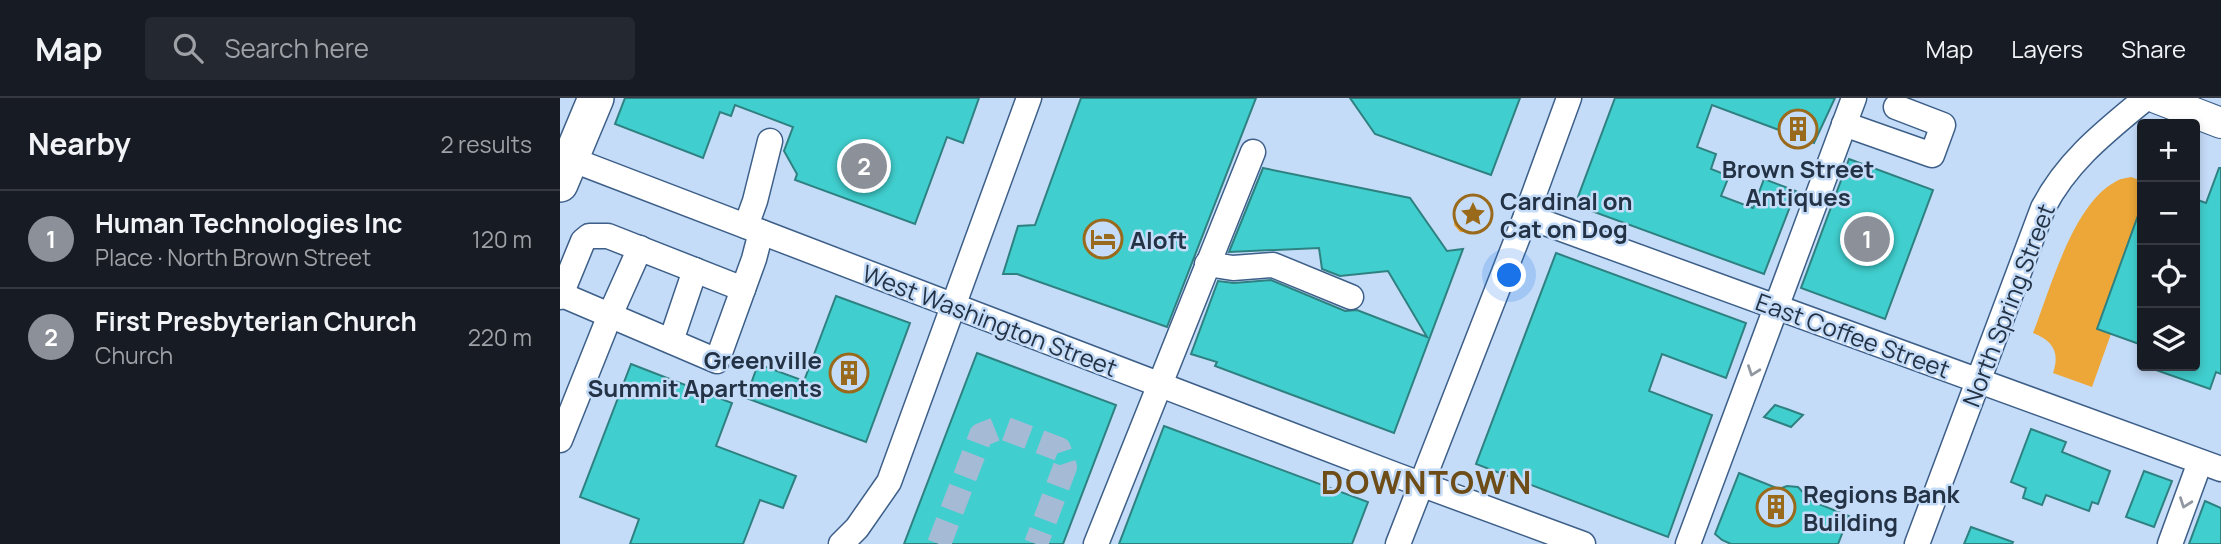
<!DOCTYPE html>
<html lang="en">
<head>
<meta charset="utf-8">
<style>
	:root { --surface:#171b24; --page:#242831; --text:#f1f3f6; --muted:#9ea1a6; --line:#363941; --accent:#8c9099 }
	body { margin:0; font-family:Manrope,sans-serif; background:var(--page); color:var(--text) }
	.controls { position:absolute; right:21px; top:21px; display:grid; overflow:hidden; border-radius:7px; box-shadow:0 4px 10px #0003 }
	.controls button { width:63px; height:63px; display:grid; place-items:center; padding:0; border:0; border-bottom:2px solid var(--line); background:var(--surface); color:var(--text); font:35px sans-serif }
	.you { position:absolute; left:950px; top:178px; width:24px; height:24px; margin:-18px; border:5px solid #fff; border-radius:50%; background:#1a73e8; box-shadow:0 0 0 10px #1a73e833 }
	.badge { display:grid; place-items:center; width:46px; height:46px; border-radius:50%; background:var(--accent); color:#fff; font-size:23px; font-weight:700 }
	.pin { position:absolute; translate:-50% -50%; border:4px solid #fff; box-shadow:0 2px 7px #0006 }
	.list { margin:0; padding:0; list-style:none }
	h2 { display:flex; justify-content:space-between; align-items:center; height:91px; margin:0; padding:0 28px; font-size:30px }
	h2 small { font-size:23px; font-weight:400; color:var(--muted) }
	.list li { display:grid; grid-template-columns:46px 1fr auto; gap:21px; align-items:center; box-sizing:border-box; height:98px; padding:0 28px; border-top:2px solid var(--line) }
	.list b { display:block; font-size:26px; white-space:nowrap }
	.list p { margin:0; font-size:23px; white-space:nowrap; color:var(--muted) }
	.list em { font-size:23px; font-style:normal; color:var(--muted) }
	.icon { flex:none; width:38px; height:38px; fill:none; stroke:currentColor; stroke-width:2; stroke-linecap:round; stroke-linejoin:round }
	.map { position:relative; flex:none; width:1661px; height:446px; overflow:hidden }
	header { display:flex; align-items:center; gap:42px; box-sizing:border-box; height:98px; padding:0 35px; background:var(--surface); border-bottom:2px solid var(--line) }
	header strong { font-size:33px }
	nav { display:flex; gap:38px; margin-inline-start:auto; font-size:24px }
	.search { width:490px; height:63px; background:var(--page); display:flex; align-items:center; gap:18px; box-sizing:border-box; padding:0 24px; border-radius:7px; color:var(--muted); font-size:26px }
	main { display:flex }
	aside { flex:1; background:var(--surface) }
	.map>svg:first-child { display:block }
</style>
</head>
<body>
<header>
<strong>Map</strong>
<div class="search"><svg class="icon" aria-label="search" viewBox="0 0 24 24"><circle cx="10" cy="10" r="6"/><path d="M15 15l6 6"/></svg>Search here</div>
<nav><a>Map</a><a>Layers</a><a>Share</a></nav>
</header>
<main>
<aside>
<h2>Nearby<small>2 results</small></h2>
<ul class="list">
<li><span class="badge">1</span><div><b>Human Technologies Inc</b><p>Place · North Brown Street</p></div><em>120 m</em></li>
<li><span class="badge">2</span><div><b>First Presbyterian Church</b><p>Church</p></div><em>220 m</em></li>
</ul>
</aside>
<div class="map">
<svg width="1661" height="446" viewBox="0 0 1661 446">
	<rect width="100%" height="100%" fill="#c5dcf9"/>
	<!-- green -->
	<g fill="#eda738">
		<path d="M1571 79 1582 83V106L1537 231 1551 236 1532 289 1493 275C1500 254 1493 243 1473 235 1490 192 1513 106 1555 84 1559 81 1566 80 1571 79Z"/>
		<path d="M916 104 925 109 927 120 914 134H900L894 127C895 113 903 107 916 104Z"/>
	</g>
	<!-- building -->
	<g fill="#40cfce" stroke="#2f8181" stroke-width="2">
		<polygon points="65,0 419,0 403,45 387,39 355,126 235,82 237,76 224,53 233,29 175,7 171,18 160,14 143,60 55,26"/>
		<polygon points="521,0 696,0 607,229 457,176 443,176 458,128 475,127"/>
		<polygon points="790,0 960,0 931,77 815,36"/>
		<polygon points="1055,0 1275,0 1254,45 1152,7 1137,49 1156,56 1151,71 1169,78 1161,98 1193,110 1204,81 1236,93 1204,176 1015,107"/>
		<polygon points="1289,61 1373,92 1325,221 1241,190"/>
		<polygon points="703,70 850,100 887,153 903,151 834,335 655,268 657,264 631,256 658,183 674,185 711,182 785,213 797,212 867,239 828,173 780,178 762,171 759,150 669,154"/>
		<polygon points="1659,70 1661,70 1661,276 1656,274 1650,291 1590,270 1591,268 1639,268 1635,266 1635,101 1646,105"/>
		<polygon points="1580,112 1582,112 1582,247 1537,231"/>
		<polygon points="996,155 1186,225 1166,280 1102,256 1089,293 1152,317 1108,439 916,366"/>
		<polygon points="276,198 350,225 306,344 186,300 198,266 244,283"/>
		<polygon points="417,255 556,307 503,446 344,446"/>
		<polygon points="71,266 172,305 156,348 236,378 223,410 200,402 183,446 70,446 79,421 20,399"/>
		<polygon points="1215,307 1227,311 1243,317 1231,329 1204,319"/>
		<polygon points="604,328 808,404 792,446 559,446"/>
		<polygon points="1471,331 1506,344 1502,354 1550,373 1538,406 1532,404 1529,413 1486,397 1482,407 1463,400 1466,390 1451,384"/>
		<polygon points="1584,373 1612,383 1594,429 1566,419"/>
		<polygon points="1179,375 1219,391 1227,388 1238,389 1251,403 1289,418 1278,446 1171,446 1162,442 1155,436"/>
		<polygon points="1645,403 1661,410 1661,446 1629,446"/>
		<polygon points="1411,429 1453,444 1452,446 1404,446"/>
	</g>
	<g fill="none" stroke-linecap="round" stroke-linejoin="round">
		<!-- minor-tunnel -->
		<polyline stroke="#a5bad5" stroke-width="24" stroke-dasharray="24 12" stroke-linecap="butt" points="379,446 421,337 441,329 499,351 505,369 476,446"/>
		<defs>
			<g id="minor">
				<polyline points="1284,26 1372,57 1383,27 1336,9"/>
				<polyline points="0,57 836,377 1023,446"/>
				<polyline points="966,118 1661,371"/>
				<polyline points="186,128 195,103 210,43"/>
				<polyline points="647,166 673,170 713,167 791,199"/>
				<polyline points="0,196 157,263 194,161 201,134"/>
				<polyline points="0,199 23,143 29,138 48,138 183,191"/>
				<polyline points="111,243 135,172"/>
				<polyline points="0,342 50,217 80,150"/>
				<polyline points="281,446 297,430 329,384 469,0"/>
				<polyline points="536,446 693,54"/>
				<polyline points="838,446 966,118 1009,0"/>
				<polyline points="1128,446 1294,0"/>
				<path d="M1357 446 1483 110C1507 63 1546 33 1586 0"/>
				<polyline points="1610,446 1640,364"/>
			</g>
			<polyline id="major" points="1596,0 1661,25"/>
			<polyline id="highway" points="0,86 36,0"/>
		</defs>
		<!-- minor casing -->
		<use href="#minor" stroke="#3d5f88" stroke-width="27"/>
		<!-- major casing -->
		<use href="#major" stroke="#3d5f88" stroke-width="32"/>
		<!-- highway casing -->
		<use href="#highway" stroke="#3d5f88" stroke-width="38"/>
		<!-- minor -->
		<use href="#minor" stroke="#fff" stroke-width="24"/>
		<!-- major -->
		<use href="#major" stroke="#fff" stroke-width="30"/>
		<!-- highway -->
		<use href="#highway" stroke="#fff" stroke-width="35"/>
	</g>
	<!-- one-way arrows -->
	<defs><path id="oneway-chevron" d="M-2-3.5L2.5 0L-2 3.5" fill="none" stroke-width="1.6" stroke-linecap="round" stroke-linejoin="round" transform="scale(1.75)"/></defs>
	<g stroke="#9198a2">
		<use href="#oneway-chevron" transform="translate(1193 273) rotate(110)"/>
		<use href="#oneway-chevron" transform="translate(1625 405) rotate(110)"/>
	</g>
	<!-- icons -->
	<defs>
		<symbol id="building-ring" viewBox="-11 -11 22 22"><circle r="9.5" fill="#c5dcf9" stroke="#9a6a1c" stroke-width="1.5"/><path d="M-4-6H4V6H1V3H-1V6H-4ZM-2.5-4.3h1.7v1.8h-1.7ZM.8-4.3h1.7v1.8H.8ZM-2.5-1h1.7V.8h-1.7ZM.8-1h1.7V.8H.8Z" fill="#9a6a1c"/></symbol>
		<symbol id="sight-ring" viewBox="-11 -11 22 22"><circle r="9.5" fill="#c5dcf9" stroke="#9a6a1c" stroke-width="1.5"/><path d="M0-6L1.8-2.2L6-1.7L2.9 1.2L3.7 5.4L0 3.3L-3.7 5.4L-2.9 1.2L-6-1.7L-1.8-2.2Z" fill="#9a6a1c"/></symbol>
		<symbol id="hotel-ring" viewBox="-11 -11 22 22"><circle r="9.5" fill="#c5dcf9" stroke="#9a6a1c" stroke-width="1.5"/><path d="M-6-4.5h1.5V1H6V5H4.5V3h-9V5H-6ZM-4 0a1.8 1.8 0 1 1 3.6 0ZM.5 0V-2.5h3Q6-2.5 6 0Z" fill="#9a6a1c"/></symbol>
	</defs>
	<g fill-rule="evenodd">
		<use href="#building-ring" x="1216" y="9" width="44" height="44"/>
		<use href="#sight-ring" x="891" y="94" width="44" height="44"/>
		<use href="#hotel-ring" x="521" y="119" width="44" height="44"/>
		<use href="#building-ring" x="267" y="253" width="44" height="44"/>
		<use href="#building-ring" x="1194" y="387" width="44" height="44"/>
	</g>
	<g text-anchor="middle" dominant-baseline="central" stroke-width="5" stroke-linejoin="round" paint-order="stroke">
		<!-- poi labels -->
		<g font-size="24" font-weight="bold" fill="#233244" stroke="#c5dcf9" text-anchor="start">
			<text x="1238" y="70" text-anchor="middle">Brown Street<tspan x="1238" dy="28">Antiques</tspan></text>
			<text x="940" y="102">Cardinal on<tspan x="940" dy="28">Cat on Dog</tspan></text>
			<text x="570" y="141">Aloft</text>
			<text x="262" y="261" text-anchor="end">Greenville<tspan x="262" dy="28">Summit Apartments</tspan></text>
			<text x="1243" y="395">Regions Bank<tspan x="1243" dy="28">Building</tspan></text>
		</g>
		<!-- street labels -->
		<g font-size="24" fill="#233244" stroke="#c5dcf9">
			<text transform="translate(1448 207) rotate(-69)">North Spring Street</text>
			<text transform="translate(430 222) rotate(21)">West Washington Street</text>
			<text transform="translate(1293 237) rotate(20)">East Coffee Street</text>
		</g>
		<!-- district labels -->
		<g font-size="32" font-weight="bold" letter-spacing="2" fill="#6d4c18" stroke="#c5dcf9">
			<text x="867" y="384">DOWNTOWN</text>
		</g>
	</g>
</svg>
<div class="controls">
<button>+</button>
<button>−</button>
<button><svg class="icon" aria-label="locate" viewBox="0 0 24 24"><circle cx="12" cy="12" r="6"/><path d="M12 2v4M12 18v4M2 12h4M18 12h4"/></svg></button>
<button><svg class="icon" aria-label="layers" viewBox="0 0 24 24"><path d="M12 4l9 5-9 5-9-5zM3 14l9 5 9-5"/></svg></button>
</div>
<div class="you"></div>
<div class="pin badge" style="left:1307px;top:141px">1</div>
<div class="pin badge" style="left:304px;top:68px">2</div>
</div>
</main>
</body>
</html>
